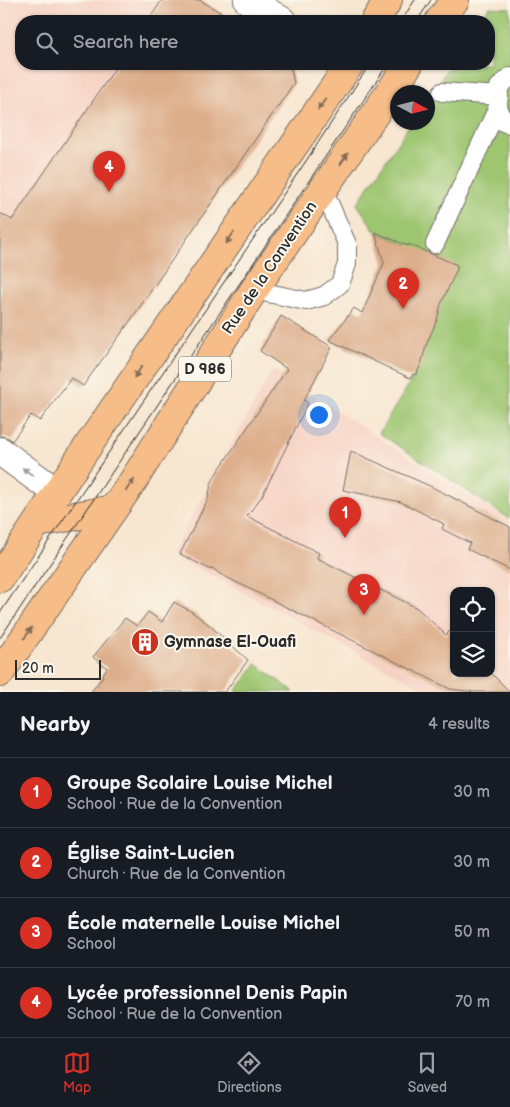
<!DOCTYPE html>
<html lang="en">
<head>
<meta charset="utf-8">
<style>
	:root { --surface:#171b24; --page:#20242c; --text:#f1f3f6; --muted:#9ea1a6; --line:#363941; --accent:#d93025 }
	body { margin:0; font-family:"Balsamiq Sans",sans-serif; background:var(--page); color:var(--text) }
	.controls { position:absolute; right:15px; bottom:15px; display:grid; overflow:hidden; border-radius:10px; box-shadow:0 1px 4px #0004 }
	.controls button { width:45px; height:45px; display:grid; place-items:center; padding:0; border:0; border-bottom:1px solid var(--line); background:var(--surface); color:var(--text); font:25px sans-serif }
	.compass { position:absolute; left:390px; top:85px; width:45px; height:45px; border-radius:50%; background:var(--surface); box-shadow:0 1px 4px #0004; rotate:97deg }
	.scale { position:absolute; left:15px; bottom:12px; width:86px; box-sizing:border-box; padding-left:5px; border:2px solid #2b2b2b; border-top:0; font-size:14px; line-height:18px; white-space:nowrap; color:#2b2b2b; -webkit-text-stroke:4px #fbf7ec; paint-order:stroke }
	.you { position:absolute; left:318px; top:414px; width:18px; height:18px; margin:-12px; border:4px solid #fff; border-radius:50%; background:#1a73e8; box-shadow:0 0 0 8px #1a73e833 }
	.badge { display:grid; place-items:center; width:32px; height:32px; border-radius:50%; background:var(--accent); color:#fff; font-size:16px; font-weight:700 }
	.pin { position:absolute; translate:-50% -41px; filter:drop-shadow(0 1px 2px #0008) }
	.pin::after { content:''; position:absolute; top:26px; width:18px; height:15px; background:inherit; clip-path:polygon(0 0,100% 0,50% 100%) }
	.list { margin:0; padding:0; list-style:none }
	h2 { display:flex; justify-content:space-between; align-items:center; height:65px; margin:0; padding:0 20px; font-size:21px }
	h2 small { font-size:16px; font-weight:400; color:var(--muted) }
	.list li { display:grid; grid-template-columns:32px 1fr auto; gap:15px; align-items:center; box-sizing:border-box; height:70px; padding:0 20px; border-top:1px solid var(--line) }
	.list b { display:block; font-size:19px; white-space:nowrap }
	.list p { margin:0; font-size:16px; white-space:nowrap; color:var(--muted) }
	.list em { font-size:16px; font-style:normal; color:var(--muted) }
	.icon { flex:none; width:28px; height:28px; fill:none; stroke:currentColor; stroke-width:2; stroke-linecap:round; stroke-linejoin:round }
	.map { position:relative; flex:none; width:510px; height:692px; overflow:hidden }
	.search { position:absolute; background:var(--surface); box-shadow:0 1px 4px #0004; left:15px; right:15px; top:15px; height:55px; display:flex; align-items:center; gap:12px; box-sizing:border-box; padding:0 18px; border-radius:20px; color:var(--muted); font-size:19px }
	.sheet { height:345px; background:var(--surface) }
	nav { display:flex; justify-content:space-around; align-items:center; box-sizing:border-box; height:70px; border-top:1px solid var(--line); background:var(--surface); font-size:14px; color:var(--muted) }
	nav a { display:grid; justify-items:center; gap:2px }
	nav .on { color:var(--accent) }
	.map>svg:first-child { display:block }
</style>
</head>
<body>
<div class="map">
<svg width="510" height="692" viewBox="0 0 510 692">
	<rect width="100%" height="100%" fill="#fbf7ec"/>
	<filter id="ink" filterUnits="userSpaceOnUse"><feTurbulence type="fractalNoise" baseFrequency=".02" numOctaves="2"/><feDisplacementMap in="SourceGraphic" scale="10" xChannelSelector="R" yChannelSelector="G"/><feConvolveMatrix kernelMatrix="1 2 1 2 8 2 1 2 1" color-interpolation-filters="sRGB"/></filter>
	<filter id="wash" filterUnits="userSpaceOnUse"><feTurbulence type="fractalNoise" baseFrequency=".0096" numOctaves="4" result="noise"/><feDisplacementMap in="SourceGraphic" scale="20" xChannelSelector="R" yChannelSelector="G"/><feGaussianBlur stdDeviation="1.12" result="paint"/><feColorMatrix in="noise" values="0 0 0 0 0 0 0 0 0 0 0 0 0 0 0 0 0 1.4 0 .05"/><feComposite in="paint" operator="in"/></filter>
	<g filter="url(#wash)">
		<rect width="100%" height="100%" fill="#f7e6d0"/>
		<!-- built -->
		<g fill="#f6d2c3" fill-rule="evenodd">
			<polygon points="0,0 200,0 235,21 21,21 21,64 290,64 294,83 83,386 7,332 0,341"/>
			<path d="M273 370 510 522V692H430L171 554ZM454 591H491V673H454Z"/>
		</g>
		<!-- green -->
		<g fill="#9ec671" stroke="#64784e">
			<polygon points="489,7 510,8 510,515 508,518 379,433 414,376 455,266 376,232 357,204 411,123 428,122 428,99 451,64 489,64 489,21 480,21"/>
			<polygon points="256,664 294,692 235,692"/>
		</g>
		<g id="blocks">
			<!-- building -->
			<g fill="#ddae8b">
				<polygon points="162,0 200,0 235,21 148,21"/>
				<polygon points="118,64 290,64 294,83 128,324 83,386 71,378 40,421 31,415 12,441 9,438 0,436 0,213 12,220"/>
				<polygon points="375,232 408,246 408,244 457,265 456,266 458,267 441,304 437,320 427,343 421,364 416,375 413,374 410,378 329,340 354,308 362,313 384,263"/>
				<polygon points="281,316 332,347 304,400 308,403 262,496 247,516 319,553 317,558 417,608 446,635 450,631 454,635 454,673 491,673 510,692 474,692 450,689 220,574 212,568 211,570 180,554 208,499 211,484 216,474 287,369 260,351"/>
				<polygon points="351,451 432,487 510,527 510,570 467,549 470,543 442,529 444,524 401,502 343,490"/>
				<polygon points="174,602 192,612 208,624 248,660 225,692 91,692 103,676 102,675 107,668 93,657 125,618 137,626 148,612 162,622"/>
			</g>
		</g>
	</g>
	<g filter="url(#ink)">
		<use href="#blocks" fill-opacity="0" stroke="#726c65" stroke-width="1"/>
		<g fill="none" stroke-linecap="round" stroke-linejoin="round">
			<defs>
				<g id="service">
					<polyline points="510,77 499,87 498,107 505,123 510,124"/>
					<polyline points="442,92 499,96"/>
					<polyline points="435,244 498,107"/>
					<polyline points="254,290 306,301 324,296 340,284 347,264 347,244 323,189"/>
				</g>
				<g id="minor">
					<polyline points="248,0 282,21"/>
					<polyline points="0,451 56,492"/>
				</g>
				<g id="primary">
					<polyline points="375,21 388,0"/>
					<polyline points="439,21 455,0"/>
					<polyline points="37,523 113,509"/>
					<polyline points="0,578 86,449 350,64"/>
					<polyline points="0,673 133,481 254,290 409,64"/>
				</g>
			</defs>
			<!-- service casing -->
			<use href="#service" stroke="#726c65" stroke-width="20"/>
			<!-- minor casing -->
			<use href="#minor" stroke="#726c65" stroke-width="30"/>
			<!-- primary casing -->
			<use href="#primary" stroke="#726c65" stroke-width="30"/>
			<!-- service -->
			<use href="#service" stroke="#fff" stroke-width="18"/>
			<!-- minor -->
			<use href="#minor" stroke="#fff" stroke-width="28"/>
			<!-- primary -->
			<use href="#primary" stroke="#f7bd88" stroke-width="28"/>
			<!-- tram -->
			<g stroke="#2b2b2b" stroke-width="1">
				<polyline points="401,21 415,0"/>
				<polyline points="417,21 431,0"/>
				<polyline points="0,613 306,161 370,64"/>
				<polyline points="0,638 388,64"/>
			</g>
		</g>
		<!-- one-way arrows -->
		<defs><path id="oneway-solid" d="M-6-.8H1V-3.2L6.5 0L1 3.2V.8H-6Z" transform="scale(1.25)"/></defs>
		<g fill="#876d55">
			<use href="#oneway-solid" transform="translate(322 104) rotate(124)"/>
			<use href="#oneway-solid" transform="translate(344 159) rotate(-55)"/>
			<use href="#oneway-solid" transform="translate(230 238) rotate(124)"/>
			<use href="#oneway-solid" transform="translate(138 372) rotate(124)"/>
			<use href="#oneway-solid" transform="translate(130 485) rotate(-55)"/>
			<use href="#oneway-solid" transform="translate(28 633) rotate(-55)"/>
		</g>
		<use fill="#a0a0a0" href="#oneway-solid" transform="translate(28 472) rotate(-144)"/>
	</g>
	<!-- icons -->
	<defs>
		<symbol id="building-disc" viewBox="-11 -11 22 22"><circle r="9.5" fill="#c8321e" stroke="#fbf7ec"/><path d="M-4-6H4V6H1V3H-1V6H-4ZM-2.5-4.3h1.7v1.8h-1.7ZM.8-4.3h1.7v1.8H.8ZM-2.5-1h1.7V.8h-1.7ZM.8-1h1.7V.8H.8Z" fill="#fff"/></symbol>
	</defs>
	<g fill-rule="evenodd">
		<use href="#building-disc" x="129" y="626" width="32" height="32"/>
	</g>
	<g text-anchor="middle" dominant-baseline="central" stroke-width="4" stroke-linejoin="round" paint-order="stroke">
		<!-- shield labels -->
		<rect fill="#fbf7ec" stroke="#696865" stroke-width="1" x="179" y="356.5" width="52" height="25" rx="4"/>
		<g font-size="15" font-weight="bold" fill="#2b2b2b">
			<text x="205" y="369">D 986</text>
		</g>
		<!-- street labels -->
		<g font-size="16" fill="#2b2b2b" stroke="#fbf7ec">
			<text transform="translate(270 268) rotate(-56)">Rue de la Convention</text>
		</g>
		<!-- poi labels -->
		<g font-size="16" font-weight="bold" fill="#2b2b2b" stroke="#fbf7ec" text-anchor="start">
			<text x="164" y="642">Gymnase El-Ouafi</text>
		</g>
	</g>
</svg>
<div class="controls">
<button><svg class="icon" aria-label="locate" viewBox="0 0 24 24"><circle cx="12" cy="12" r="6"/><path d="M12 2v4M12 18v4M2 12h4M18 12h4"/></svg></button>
<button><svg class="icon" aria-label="layers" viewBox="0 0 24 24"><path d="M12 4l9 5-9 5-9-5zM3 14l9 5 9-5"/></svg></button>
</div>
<svg class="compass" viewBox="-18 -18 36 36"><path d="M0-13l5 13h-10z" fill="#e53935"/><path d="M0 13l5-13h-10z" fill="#9ea1a6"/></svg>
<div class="scale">20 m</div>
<div class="you"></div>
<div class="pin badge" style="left:345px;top:538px">1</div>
<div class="pin badge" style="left:403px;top:309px">2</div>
<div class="pin badge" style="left:364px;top:615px">3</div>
<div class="pin badge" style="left:109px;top:192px">4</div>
<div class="search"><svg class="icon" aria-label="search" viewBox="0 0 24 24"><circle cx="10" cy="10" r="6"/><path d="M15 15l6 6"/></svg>Search here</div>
</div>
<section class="sheet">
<h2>Nearby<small>4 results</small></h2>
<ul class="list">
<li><span class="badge">1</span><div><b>Groupe Scolaire Louise Michel</b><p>School · Rue de la Convention</p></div><em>30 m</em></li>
<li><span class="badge">2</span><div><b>Église Saint-Lucien</b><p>Church · Rue de la Convention</p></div><em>30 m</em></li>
<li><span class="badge">3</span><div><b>École maternelle Louise Michel</b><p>School</p></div><em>50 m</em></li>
<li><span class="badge">4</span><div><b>Lycée professionnel Denis Papin</b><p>School · Rue de la Convention</p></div><em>70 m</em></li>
</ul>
</section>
<nav>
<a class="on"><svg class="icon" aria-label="map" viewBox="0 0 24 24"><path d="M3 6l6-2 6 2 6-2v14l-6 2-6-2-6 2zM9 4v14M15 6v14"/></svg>Map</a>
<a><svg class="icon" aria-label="directions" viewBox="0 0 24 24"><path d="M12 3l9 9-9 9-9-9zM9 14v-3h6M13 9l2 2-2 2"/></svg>Directions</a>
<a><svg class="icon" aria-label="saved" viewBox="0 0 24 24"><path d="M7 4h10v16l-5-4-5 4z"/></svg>Saved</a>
</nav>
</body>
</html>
